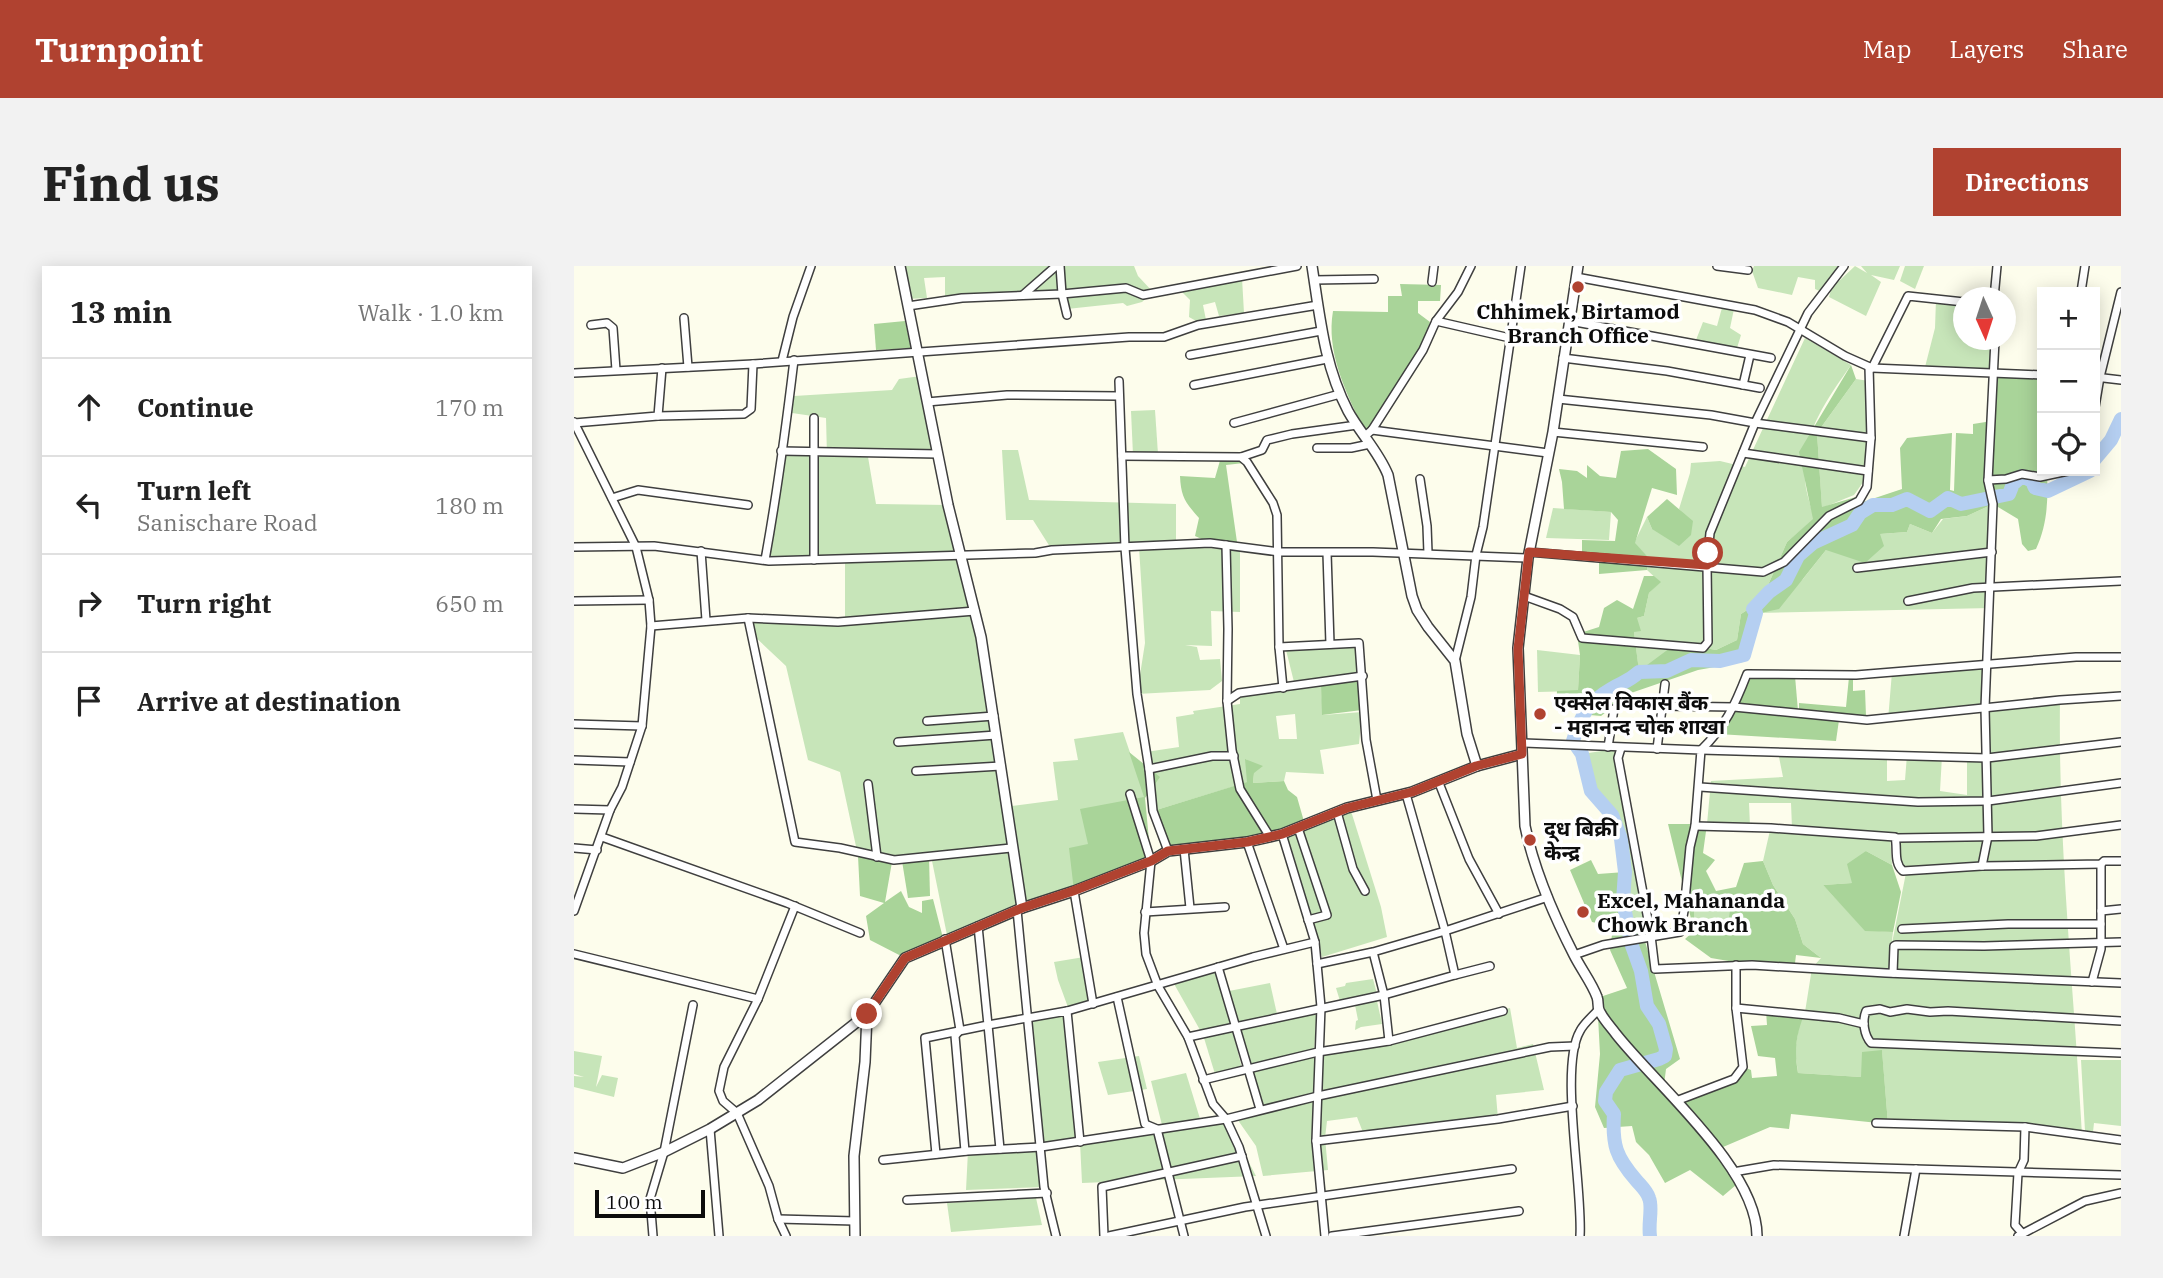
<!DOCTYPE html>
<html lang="en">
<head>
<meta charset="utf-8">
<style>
	:root { --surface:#fff; --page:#f2f2f2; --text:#222; --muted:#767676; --line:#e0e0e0; --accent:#b04230 }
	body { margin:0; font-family:"IBM Plex Serif","Noto Sans Devanagari",serif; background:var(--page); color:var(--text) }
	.controls { position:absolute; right:21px; top:21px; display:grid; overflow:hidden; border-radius:0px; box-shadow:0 4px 18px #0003 }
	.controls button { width:63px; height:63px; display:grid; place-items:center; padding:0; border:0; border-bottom:2px solid var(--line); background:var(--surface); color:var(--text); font:35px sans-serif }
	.compass { position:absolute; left:1379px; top:21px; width:63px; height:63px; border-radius:50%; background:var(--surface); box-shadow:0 4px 18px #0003; rotate:177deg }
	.scale { position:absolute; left:21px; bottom:18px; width:110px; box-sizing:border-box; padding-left:7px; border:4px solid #0c0c0c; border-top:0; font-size:19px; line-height:24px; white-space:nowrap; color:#0c0c0c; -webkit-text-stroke:5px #fff; paint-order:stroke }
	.stop { position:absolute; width:21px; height:21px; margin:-16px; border:5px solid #b04230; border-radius:50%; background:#fff }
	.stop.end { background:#b04230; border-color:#fff; box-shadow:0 2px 7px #0008 }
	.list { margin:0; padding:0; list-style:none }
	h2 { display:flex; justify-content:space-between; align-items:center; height:91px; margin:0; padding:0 28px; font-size:30px }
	h2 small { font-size:23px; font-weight:400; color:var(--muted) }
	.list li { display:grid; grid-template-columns:46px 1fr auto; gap:21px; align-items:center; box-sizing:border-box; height:98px; padding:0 28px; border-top:2px solid var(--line) }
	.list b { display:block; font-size:26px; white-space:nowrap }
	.list p { margin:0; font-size:23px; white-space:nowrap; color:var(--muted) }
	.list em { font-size:23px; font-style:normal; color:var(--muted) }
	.icon { flex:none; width:38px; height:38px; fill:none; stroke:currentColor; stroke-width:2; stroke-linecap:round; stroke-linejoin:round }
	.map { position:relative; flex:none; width:1547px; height:970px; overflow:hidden; border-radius:0px }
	header { display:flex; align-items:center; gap:42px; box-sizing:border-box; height:98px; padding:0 35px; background:var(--accent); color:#fff }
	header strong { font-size:33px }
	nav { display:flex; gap:38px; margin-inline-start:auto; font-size:24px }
	.intro { display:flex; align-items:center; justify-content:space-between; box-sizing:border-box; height:168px; padding:0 42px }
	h1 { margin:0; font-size:49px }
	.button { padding:18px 32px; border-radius:0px; background:var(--accent); color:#fff; font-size:24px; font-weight:700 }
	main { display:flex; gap:42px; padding:0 42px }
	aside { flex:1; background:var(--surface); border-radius:0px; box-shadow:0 4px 18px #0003 }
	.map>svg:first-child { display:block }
</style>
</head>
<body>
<header>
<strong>Turnpoint</strong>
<nav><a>Map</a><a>Layers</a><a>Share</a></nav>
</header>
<div class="intro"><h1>Find us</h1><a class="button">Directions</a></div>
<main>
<aside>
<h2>13 min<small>Walk · 1.0 km</small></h2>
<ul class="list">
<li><svg class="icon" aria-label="ahead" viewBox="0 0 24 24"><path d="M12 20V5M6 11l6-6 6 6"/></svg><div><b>Continue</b></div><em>170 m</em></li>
<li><svg class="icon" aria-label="left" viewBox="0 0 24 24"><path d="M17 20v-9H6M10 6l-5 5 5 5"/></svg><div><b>Turn left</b><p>Sanischare Road</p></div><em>180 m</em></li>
<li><svg class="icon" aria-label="right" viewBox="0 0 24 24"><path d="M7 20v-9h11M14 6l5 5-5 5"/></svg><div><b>Turn right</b></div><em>650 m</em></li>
<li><svg class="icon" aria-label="arrive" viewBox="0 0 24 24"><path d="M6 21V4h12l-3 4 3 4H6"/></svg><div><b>Arrive at destination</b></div></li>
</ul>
</aside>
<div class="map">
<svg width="1547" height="970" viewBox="0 0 1547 970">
	<rect width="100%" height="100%" fill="#fdfdec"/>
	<!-- green -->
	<g fill="#c7e5b9" fill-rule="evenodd">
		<polygon points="326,0 560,0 564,10 579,26 568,36 553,40 549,37 493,43 491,26 371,32 371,11 350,12 353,32 332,33"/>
		<polygon points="1180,0 1275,0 1264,16 1281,0 1293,7 1287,0 1326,0 1320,14 1297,9 1307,16 1292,50 1255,31 1257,24 1252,28 1241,23 1241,14 1224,11 1218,29 1184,22 1178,5"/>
		<polygon points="1331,0 1350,0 1341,23 1326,15"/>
		<polygon points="668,12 670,47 645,50 641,36 629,39 632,54 624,56 615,51 616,34 608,26"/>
		<polygon points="1362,33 1389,36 1390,74 1422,74 1421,108 1350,105 1361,62"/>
		<polygon points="1149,38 1160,43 1156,62 1167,69 1163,82 1122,74 1129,56 1143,60"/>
		<path d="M1231 72 1277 99C1252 135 1227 168 1231 215 1232 227 1237 240 1240 253L1213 276 1187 335 1167 348 1163 374 1142 384 1109 378 1065 406 1060 366 1063 352 1070 350 1075 327 1086 316 1073 304 1074 291 1060 277 1073 251 1078 263 1118 259 1105 243 1116 207 1117 197 1146 195 1171 201Z"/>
		<polygon points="347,110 361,183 298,185 294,191 302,238 374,239 418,450 440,595 438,540 484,534 479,496 504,494 500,473 549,466 571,531 514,578 500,625 373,669 357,590 328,592 283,585 266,506 234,494 212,400 178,368 174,352 271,355 271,293 195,295 209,189 253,190 252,152 218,147 220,130 318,124 325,113"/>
		<polygon points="1282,113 1295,115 1295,208 1280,229 1248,242 1243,167"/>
		<polygon points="581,144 584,188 559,189 557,145"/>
		<polygon points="428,184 444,184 455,234 602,238 602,278 577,281 666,283 666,346 637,345 638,380 611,379 623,381 626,394 646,393 648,415 636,424 563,428 571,377 565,281 478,284 459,254 432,254"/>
		<polygon points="1419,238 1417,342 1182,347 1229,313 1252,284 1306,268 1333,266 1336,258 1358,267 1369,253 1393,250"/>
		<polygon points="979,242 1037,246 1035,274 972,272"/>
		<polygon points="785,380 787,409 720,416 712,384"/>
		<polygon points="963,384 1006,389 1004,425 964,426"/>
		<path d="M1414 399 1412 441 1486 434C1484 579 1500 724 1508 869L1451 861 1314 858 1308 785 1287 811 1224 807 1221 785 1225 760 1231 746 1238 702 1247 692 1229 678 1221 653 1199 619 1189 595 1197 560 1218 562 1217 537H1175L1176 560 1133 558 1137 515 1209 511 1204 486 1313 489V515L1331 514 1333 489 1368 490 1366 525 1393 529V491L1413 492 1411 442 1314 454 1318 406ZM1316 569 1324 576 1328 602H1333L1317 682 1319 666 1291 664 1249 619 1278 617 1292 585 1318 599Z"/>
		<path d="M747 420 749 449 788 446 785 478 746 484 750 508 712 506 710 515 679 517 680 507 672 493 674 516 579 545 572 486 605 481 602 451 620 448 619 445 666 438V429ZM721 448 723 473H705L702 450Z"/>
		<polygon points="1047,482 1044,492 1077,670 1065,673 1049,635 1051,606 1047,573 1013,509 1008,488"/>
		<polygon points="777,545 807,641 813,671 748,691 708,568"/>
		<polygon points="1120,627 1158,637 1154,665 1120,665"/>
		<polygon points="510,691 519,738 496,744 506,875 588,859 577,815 612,807 627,856 652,853 682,910 508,917 506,876 467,882 470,921 392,924 394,885 467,881 453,753 495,744 484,714 480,696"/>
		<polygon points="644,701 656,759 626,764 599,716"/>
		<polygon points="799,713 803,728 766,735 762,722 771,720 772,717"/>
		<polygon points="696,717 703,748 665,758 655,725"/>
		<polygon points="803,735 808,758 787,761 781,764 782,755 784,754 781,739"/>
		<polygon points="936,742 943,782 959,778 970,824 922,829 924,853 790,869 783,851 753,855 751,872 754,904 689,910 682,880 661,850 686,844 665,764 743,746 740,785 753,786"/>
		<polygon points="659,766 668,803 641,808 630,772"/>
		<polygon points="0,785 28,790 22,821 28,809 44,812 40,831 0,821 0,810 10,811 0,808"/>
		<polygon points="565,790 573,823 534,829 524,796"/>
		<polygon points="1507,794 1547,794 1547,860 1520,857 1519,866 1511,865"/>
		<polygon points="462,932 468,959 377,966 373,937"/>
	</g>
	<!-- forest -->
	<g fill="#a9d499" fill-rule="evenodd">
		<path d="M826 18 867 19 866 35H844V47L856 56 850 75 797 163 793 165 788 160C771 124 752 85 759 45L814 46V30H828Z"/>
		<polygon points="331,55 337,82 302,84 300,58"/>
		<path d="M1277 99 1282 113 1243 167 1248 241 1285 230 1289 236 1328 223 1326 182 1333 172 1378 167 1376 224 1380 225 1382 167 1399 168V158L1418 155 1421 108 1468 109V205H1473C1474 233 1474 257 1462 283L1454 285 1448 278 1444 253 1419 238 1393 250 1367 253 1358 267 1336 258 1333 266 1306 268 1310 280 1291 297 1252 284 1205 343 1182 348 1169 396 1124 404 1057 427 1027 450 1005 448V444L982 442 983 425 1004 424 1006 389 1003 368 1025 361 1030 342 1043 334 1059 343 1070 310H1080L1087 316 1075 327 1070 350 1063 352 1067 365 1060 366 1065 405 1096 382 1109 378 1142 384 1163 374 1167 348 1187 335 1213 276 1239 253 1225 186Z"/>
		<polygon points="1074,183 1102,203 1103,229 1078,222 1061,277 1074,291 1073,304 1025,308 1025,294 1008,287 1008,274 1041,275 1044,254 1037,246 990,243 988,216 985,203 1003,205 1013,212 1013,199 1026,210 1042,212 1047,185"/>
		<path d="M647 191H667L670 197 652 199 663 276 636 277 621 270 625 252C611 236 607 231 606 210L641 212Z"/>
		<polygon points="1093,233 1119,255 1117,269 1105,280 1078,263 1073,251"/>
		<polygon points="1173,408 1221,410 1224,445 1164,439"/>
		<polygon points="1275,411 1279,412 1279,425 1291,424 1292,450 1225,446 1225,437 1272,441"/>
		<polygon points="787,412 788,444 748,449 747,420"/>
		<polygon points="1163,444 1265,454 1262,475 1144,468"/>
		<polygon points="555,486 586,511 571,532 577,595 500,625 495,582 514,578 506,543 570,531"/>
		<polygon points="671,493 689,500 680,507 679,517 710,515 714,524 723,531 731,559 714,566 594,585 579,545 673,516"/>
		<path d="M1094 558H1133L1129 587 1141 594 1132 605 1142 625 1162 621 1170 597 1189 595 1199 619 1221 653 1229 678 1247 692 1222 689 1221 697 1178 699 1137 692 1111 673 1120 665ZM1120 627 1157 638 1153 665H1120Z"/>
		<polygon points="1292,585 1318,599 1327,626 1319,666 1291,665 1249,619 1278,617 1273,598"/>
		<polygon points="284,590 318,596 311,636 327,625 335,641 348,647 348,635 359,633 369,672 331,692 296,674 292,650 310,637 286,630"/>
		<polygon points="355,591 356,630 334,632 328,595"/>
		<path d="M1017 594 1024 608 1051 606 1049 635 1065 672H1070L1106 793 1092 803 1090 819 1101 835 1160 813 1169 801 1177 804 1178 812 1203 810 1201 792 1184 790 1177 760 1193 759 1192 745 1231 746C1222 769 1220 783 1224 807L1287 811 1288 786 1308 784 1314 858 1217 848 1215 863 1196 861 1142 884 1162 919 1149 930 1116 904 1091 917 1075 889 1062 876 1058 860 1030 862 1021 841 1026 788 1023 732 1053 722 1036 684 1039 661 1018 656 996 604Z"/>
	</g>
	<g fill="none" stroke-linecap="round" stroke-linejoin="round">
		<!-- river -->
		<g stroke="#b5cff1" stroke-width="14">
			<polyline points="1521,193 1537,174 1547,153"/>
			<path d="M1076 970C1074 957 1079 941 1075 932 1073 925 1067 920 1062 914 1042 891 1038 879 1040 848L1031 835 1032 826 1046 804 1085 793 1091 790 1092 783 1085 758 1073 740 1067 705 1057 677 1049 635 1051 606 1047 573 1038 549 1017 525 1008 488 999 475C1006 451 1014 436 1037 423 1049 416 1054 416 1065 406L1093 405 1117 394 1146 395 1170 389 1182 347 1179 343 1195 326 1212 314 1224 290 1239 277 1278 259 1286 247 1299 239H1318L1333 233 1356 245 1374 232 1387 238 1435 228 1439 218 1448 210 1458 215 1461 222 1474 225 1516 205"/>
		</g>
		<defs>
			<g id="minor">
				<polyline points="486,0 488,28 493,49"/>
				<polyline points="1143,0 1174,4"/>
				<polyline points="1002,11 1181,44 1214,56 1271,90 1298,102 1468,109"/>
				<polyline points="740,14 800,13"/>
				<polyline points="858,16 860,0"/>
				<polyline points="1507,26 1511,0"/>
				<polyline points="449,29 482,0"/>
				<polyline points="1420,32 1423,0"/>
				<polyline points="334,40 388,32 488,28 552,22 569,29 723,0"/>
				<polyline points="110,52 114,101"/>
				<polyline points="862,55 936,72"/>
				<polyline points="996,55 1197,92"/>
				<polyline points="17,59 33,57 39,62 42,104"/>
				<polyline points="616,89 747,65"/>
				<polyline points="989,92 1093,105 1186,122"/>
				<polyline points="208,95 219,51 237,0"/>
				<polyline points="1298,102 1334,30 1390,36"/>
				<polyline points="0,107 179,98 555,71 590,71 624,59 744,39"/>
				<polyline points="1521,111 1547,114"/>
				<polyline points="545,115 551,282 563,428 575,503 579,545 594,585"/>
				<polyline points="620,119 753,93"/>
				<polyline points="1169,119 1176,89"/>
				<polyline points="984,133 1137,149 1181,157 1297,172"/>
				<polyline points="353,136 433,129 545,130"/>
				<polyline points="1521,141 1526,111 1547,26"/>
				<polyline points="84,150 170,148 177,143 179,98"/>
				<polyline points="240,152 240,294"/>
				<polyline points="0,156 62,281 75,334 77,360 68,460 48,521 36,544 0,645"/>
				<polyline points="0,157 84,150 88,102"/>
				<polyline points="660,157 766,128"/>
				<polyline points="798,164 974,187"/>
				<polyline points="979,166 1129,181"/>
				<polyline points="791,170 798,164 849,84 862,55 884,26 897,0"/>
				<polyline points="743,182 777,182 796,178"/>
				<polyline points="207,185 364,188"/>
				<polyline points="1169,187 1294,205"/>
				<polyline points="548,190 667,191 673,196 699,237 703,249 705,381 709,422"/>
				<polyline points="667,191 688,184 693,174 718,168 783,159"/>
				<polyline points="846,213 853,260 854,287"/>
				<polyline points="1414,214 1432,213 1448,208 1466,211 1494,205"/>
				<polyline points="38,232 64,224 174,239"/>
				<polyline points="652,279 654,363 653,435 658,484 666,523 696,571"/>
				<polyline points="0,281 80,280 195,295 461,287 478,284 636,277 705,286 799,286 954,292"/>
				<polyline points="127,285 132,354"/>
				<polyline points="955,286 1189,306 1210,296 1255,250 1285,235 1293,221 1297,172 1295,101"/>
				<polyline points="753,287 756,378"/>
				<path d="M191 294C203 228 212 161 220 94"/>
				<polyline points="1283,302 1418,286"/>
				<polyline points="950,330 986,343 999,351 1008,372 1129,382 1134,376 1133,299 1136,267 1181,157 1234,47 1270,0"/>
				<polyline points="0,335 75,334"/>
				<polyline points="1334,335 1399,322 1547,315"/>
				<polyline points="174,352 221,576 266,582 320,594 437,582"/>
				<polyline points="77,360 174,352 264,356 401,345"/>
				<polyline points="705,381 785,377 792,474 803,534"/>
				<polyline points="881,395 897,331 902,289 909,261 947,0"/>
				<polyline points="653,435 665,427 789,410"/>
				<polyline points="1088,440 1160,441 1293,454 1486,434 1547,430"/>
				<polyline points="353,455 420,450"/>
				<polyline points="0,458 68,460"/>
				<polyline points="324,476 422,469"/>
				<polyline points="948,477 1127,484 1121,560 1116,581 1110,645 1106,666 1029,679 1000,689"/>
				<polyline points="1034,481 1040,443"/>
				<polyline points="1047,482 1044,492 1077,670 1081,703 1178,699 1312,707 1547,717"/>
				<polyline points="1083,483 1091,418"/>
				<path d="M1127 484C1151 461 1161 439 1173 408L1282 409 1502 391H1547"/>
				<polyline points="1127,484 1413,492 1547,476"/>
				<polyline points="0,494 56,496"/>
				<polyline points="575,503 638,490 660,490"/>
				<polyline points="342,505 427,500"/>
				<polyline points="865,517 895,593 925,648"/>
				<polyline points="294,518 303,591"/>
				<polyline points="1126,521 1344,536 1414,535 1547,517"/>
				<polyline points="556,528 577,595 570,667 572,688 584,720 614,771 639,838 652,853 665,881 692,970"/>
				<polyline points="832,528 871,665 974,631"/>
				<polyline points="0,543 36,544"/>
				<polyline points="763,546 779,603 791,625"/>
				<path d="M1121 560 1197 562 1321 571C1324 581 1319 597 1329 605L1408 600 1527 598 1530 595H1547"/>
				<polyline points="724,562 753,649 734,654"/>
				<polyline points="708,568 741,676 747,741 742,875 751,970"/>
				<polyline points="28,571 213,637 286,667"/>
				<polyline points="1323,572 1462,570 1547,559"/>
				<polyline points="673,576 710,683"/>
				<polyline points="0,582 23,584"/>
				<polyline points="610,583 616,642"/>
				<polyline points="1408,600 1414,570 1411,442 1419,238 1414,215 1421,74"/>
				<polyline points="500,625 519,738"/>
				<polyline points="443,644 470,921 482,970"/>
				<polyline points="1527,645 1547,643"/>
				<polyline points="571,646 651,641"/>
				<polyline points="1328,663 1434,658 1527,658"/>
				<polyline points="371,673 386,764 381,770 391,885"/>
				<polyline points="0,688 184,733"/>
				<polyline points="743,698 799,686 871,665 881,709 810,729 799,686"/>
				<polyline points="644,701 686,843"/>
				<polyline points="1319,707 1320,680 1322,679 1410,680 1547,676"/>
				<polyline points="881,709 916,700"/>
				<polyline points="1518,716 1527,683 1527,598"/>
				<polyline points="543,731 571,858 583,863 610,970"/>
				<polyline points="1162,742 1265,752 1290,758"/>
				<polyline points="493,745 679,691 741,676"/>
				<path d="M1547 755 1374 745 1356 746 1333 743 1316 746 1306 743 1292 745C1288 755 1290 769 1297 777L1547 787"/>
				<polyline points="614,771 810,729 815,775"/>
				<polyline points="629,814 744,786 815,775 929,745"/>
				<polyline points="1102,835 1160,813 1169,801 1162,742 1162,699"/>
				<polyline points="1302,857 1451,861 1547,874"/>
				<polyline points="136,863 145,970"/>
				<polyline points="742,875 924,853 999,840"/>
				<polyline points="426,883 414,759 493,745 506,876"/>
				<polyline points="362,888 351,772 414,759 404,660"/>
				<polyline points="309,894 394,885 467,881 652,853 744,830 976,781 1001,780"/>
				<polyline points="1159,906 1200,899 1547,909"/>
				<polyline points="333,934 473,927"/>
				<polyline points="204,953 281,955"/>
				<polyline points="1448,967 1441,959 1444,907 1450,894 1451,861"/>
				<polyline points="79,970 76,933 90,886 119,739"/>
				<polyline points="212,970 204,953 195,920 163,847 149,835 145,825 150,801 184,733 221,640"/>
				<polyline points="530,970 528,921 668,890"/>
				<polyline points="535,970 671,941 938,903"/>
				<polyline points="758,970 945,945"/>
				<path d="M1006 970C1009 921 985 801 1006 765 1010 757 1018 751 1024 744"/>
				<polyline points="1330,970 1342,903"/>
				<polyline points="1444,970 1511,935 1547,927"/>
			</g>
			<g id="tertiary">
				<polyline points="326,0 374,239 407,371 448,642"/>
				<path d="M738 0C746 51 750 99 774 145 786 167 805 186 814 209L838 330 843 344 854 361 881 395 893 468 903 500"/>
				<path d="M1004 0 979 166 954 292 944 382 951 560C960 604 979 648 1000 689 1007 703 1018 717 1023 731 1025 736 1023 742 1026 746 1030 754 1037 761 1042 768 1082 819 1183 903 1183 970"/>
				<polyline points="0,892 49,902 90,886 136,863 184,834 293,748 331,692 448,642 500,625 577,595 594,585 673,576 708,568 773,542 838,526 903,500 948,488"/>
				<polyline points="281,970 280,890 291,796 293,748"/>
			</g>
		</defs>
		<!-- minor casing -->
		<use href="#minor" stroke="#3f3f3f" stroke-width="10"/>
		<!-- tertiary casing -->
		<use href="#tertiary" stroke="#3f3f3f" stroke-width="12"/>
		<!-- minor -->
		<use href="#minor" stroke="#fff" stroke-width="7"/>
		<!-- tertiary -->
		<use href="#tertiary" stroke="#fff" stroke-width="9"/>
	</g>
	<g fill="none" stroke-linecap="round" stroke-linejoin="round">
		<!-- route -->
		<polyline stroke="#b04230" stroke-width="9" points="293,748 331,692 448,642 499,625 577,595 594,585 673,576 708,568 773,542 838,526 902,500 948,488 944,383 955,286 1133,299 1134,287"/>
	</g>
	<!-- markers -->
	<g fill="#b04230" stroke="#fff" stroke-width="2.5">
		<circle cx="1004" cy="21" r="7"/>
		<circle cx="966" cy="448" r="7"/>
		<circle cx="956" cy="574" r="7"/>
		<circle cx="1009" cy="646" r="7"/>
	</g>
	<g text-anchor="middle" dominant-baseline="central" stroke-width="7" stroke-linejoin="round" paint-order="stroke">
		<!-- poi labels -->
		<g font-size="21" font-weight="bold" fill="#0c0c0c" stroke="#fff" text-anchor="start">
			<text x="1004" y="45" text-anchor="middle">Chhimek, Birtamod<tspan x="1004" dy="24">Branch Office</tspan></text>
			<text x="980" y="436">एक्सेल विकास बैंक<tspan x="980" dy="24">- महानन्द चोक शाखा</tspan></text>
			<text x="970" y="562">दूध बिक्री<tspan x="970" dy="24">केन्द्र</tspan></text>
			<text x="1023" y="634">Excel, Mahananda<tspan x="1023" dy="24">Chowk Branch</tspan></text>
		</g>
	</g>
</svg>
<div class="controls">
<button>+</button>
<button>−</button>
<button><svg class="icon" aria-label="locate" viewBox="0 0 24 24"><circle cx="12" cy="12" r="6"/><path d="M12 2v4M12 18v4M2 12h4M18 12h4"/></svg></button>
</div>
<svg class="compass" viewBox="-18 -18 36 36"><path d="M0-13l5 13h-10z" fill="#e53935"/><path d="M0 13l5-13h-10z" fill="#767676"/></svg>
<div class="scale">100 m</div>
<div class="stop" style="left:1134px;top:287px"></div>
<div class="stop end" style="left:293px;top:748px"></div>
</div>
</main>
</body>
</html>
